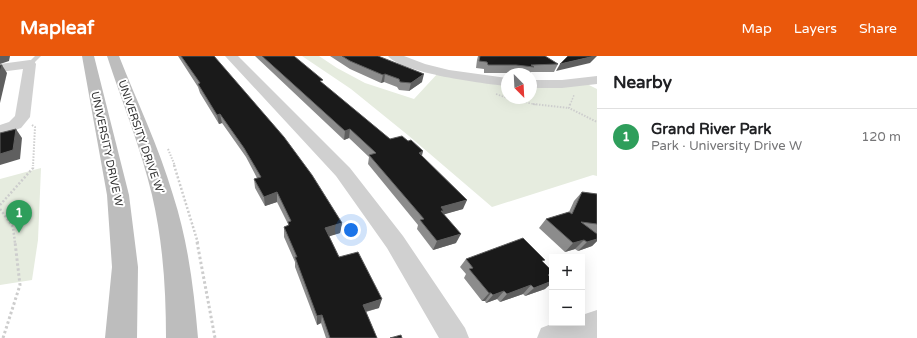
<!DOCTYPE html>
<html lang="en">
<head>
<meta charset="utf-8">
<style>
	:root { --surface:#fff; --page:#f2f2f2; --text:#202124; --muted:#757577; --line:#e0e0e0; --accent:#ea580c }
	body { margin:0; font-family:"Varela Round",sans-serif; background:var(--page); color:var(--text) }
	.controls { position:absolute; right:12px; bottom:12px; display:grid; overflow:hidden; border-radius:0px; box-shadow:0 4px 16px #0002 }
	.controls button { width:36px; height:36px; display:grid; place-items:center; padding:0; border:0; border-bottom:1px solid var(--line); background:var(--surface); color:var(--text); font:20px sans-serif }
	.compass { position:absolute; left:501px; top:12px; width:36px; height:36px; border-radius:50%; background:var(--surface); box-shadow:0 4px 16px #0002; rotate:156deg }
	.you { position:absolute; left:351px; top:174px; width:14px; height:14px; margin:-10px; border:3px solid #fff; border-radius:50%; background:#1a73e8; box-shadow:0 0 0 6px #1a73e833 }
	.badge { display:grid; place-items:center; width:26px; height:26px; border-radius:50%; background:var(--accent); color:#fff; font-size:13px; font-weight:700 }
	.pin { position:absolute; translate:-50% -33px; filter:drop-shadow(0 1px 2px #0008) }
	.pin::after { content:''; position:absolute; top:21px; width:14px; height:12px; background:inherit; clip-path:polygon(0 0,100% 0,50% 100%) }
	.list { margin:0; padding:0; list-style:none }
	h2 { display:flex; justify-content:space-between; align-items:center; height:52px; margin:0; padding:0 16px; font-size:17px }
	h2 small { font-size:13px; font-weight:400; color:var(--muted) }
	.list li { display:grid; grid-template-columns:26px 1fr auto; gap:12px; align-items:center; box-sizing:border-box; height:56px; padding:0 16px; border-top:1px solid var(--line) }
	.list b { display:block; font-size:15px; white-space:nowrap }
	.list p { margin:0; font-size:13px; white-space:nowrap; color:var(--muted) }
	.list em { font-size:13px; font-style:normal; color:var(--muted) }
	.map { position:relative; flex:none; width:597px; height:282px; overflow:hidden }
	header { display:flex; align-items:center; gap:24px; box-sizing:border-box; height:56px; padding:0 20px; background:var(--accent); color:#fff }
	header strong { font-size:19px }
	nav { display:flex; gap:22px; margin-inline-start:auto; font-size:14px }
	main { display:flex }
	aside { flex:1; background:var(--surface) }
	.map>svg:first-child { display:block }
</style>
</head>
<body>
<header>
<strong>Mapleaf</strong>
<nav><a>Map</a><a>Layers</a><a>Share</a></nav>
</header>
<main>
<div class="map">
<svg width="597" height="282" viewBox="0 0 597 282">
	<rect width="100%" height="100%" fill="#fff"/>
	<!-- green -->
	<g fill="#e6ecdf">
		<polygon points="302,0 319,0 337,12 365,27 414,43 439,16 507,26 507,42 531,42 531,28 583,26 597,33 597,120 593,119 492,151 409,80 351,33"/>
		<polygon points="41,112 38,184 32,224 0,229 0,123"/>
	</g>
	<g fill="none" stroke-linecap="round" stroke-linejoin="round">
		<!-- path-far3 -->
		<g stroke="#cdcdcd" stroke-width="1.5" stroke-dasharray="1.5 1.5" stroke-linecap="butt">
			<polyline points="496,38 507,42"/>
			<polyline points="508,42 537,49"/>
			<polyline points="570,49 574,39"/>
		</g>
		<!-- path-far2 -->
		<g stroke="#cdcdcd" stroke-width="2" stroke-dasharray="1.5 1.5" stroke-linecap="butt">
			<polyline points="533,48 569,52"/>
			<polyline points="570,48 569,52 597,66"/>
			<polyline points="32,69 35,71 33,110"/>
			<polyline points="168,93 175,110"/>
		</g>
		<!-- path-far1 -->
		<g stroke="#cdcdcd" stroke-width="2.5" stroke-dasharray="2 2" stroke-linecap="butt">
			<polyline points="174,109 198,187"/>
			<polyline points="0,149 33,112 33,109"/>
			<polyline points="0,153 13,171 15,187"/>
		</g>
		<!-- path -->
		<g stroke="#cdcdcd" stroke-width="3" stroke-dasharray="2.5 2.5" stroke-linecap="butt">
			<polyline points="197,186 215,282"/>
			<polyline points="3,282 20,229 15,186"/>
		</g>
		<!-- lane -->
		<polygon fill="#d0d0d0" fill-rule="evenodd" points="35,0 41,0 32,9 28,9 28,7"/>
		<!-- street -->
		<g fill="#d0d0d0" fill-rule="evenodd">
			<polygon points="225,0 238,0 350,112 403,180 465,272 469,282 439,282 387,192 336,120"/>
			<path d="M388 0H404L425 8 449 14 507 22V30C485 28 401 17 388 0Z"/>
			<polygon points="30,4 34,5 36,8 30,61 21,72 0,79 0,69 9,66 15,60 23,13 0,16 0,8"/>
			<polygon points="597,20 597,28 562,32 531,32 531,24 562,24"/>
			<polygon points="597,254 597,282 537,282 541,272 554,267 582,267 582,259"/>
		</g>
		<!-- secondary -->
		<g fill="#bdbdbd" fill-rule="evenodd">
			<polygon points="82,0 94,0 129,139 138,211 137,282 105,282 112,211 107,139"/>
			<path d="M107 0H119C137 46 159 91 173 139 188 185 194 234 198 282H166C166 234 163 186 152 139 141 92 122 46 107 0Z"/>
		</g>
	</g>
	<!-- wall -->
	<g fill="#8c8c8c">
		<polygon points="178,0 214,0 342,167 340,177 329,180 339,201 379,252 366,256 377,282 326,282 321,267 317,269 295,211 295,206 284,181 284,171 288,170 288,168 277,146 265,150 255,132 254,123 257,122 246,101 222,67 219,68 200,37 198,31"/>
		<polygon points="255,0 294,0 323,28 390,83 408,85 423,95 422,100 463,153 444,158 456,187 433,194 417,173 418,169 368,108 369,101 349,82 344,84"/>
		<polygon points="330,0 378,0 422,26 409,35 399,34 397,31 384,26 381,27 350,13"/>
		<polygon points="478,0 545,0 558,8 554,16 531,16 530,18 513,17 484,17 484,13 476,12 477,4"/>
		<polygon points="582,136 597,138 597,185 592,190 578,195 575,193 565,196 539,172 546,163 569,156 574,145"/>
		<polygon points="466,203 543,206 550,221 545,233 525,240 523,238 500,246 497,243 486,247 485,245 482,245 464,222 466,218 460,211"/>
	</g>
	<!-- shaded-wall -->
	<g fill="#5f5f5f">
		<polygon points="0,0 10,0 9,5 0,8"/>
		<polygon points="595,0 597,0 590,7 556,15 560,8"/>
		<polygon points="2,9 7,17 0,47 0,16"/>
		<polygon points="385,18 384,26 381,27 383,19"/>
		<polygon points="424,18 422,26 409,35 411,27"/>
		<polygon points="220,58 222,67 219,68 217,59"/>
		<polygon points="16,73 22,82 20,103 0,109 0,98"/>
		<polygon points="350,73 349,82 344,84 345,75"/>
		<polygon points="423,95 420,104 419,97"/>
		<polygon points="277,136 277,146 265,150 264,141"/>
		<polygon points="467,144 463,153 442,159 441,151"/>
		<polygon points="342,167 340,177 324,182 325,172"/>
		<polygon points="461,178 456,187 433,194 437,185"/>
		<polygon points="597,183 597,185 592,190 578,195 587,186"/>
		<polygon points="584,184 575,193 565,196 573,187"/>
		<polygon points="552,225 552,227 545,233 525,240 534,232"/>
		<polygon points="531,229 523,238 500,246 507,238"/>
		<polygon points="504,235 497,243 486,247 493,239"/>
		<polygon points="489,237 491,237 485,245 482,245"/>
		<polygon points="382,243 379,252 360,257 363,249"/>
		<polygon points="322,259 321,267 317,269 317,260"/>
	</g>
	<!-- building -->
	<g fill="#1a1a1a" stroke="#5f5f5f">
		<polygon points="181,0 214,0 284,81 312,119 342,167 325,172 339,201 358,196 382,243 363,249 377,282 330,282 322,259 317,260 295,201 297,201 284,171 289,169 288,166 291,165 277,136 264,141 254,123 261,121 244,92 220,58 217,59 198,28 200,27"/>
		<polygon points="262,0 294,0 323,24 320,25 390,83 402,80 408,85 411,84 423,95 419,97 467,144 441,151 444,155 441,155 461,178 437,185 420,164 424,163 369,99 376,97 350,73 345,75"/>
		<polygon points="342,0 378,0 424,18 411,27 400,26 399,23 385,18 383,19 350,5"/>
		<polygon points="480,0 545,0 558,8 531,9 534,11 516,9 488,9 487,6 479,5"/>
		<polygon points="568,0 595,0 560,8"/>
		<polygon points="0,9 2,9 0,16"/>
		<polygon points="16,73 13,94 0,98 0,77"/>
		<polygon points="582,136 597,138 597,168 581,166 597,178 597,183 587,186 584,184 573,187 546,163 569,156 572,158"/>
		<polygon points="523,182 545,204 542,205 552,215 552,217 548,219 552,223 552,225 534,232 531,229 507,238 504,235 493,239 491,237 489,237 469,213 473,212 466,203"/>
		<polygon points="401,279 402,282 390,282"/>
	</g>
	<g text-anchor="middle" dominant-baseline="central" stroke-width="4" stroke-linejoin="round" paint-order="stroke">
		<!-- street labels -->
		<g font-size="11" fill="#333" stroke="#fff">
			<text transform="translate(141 81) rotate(71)">UNIVERSITY DRIVE W'</text>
			<text transform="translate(107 93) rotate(78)">UNIVERSITY DRIVE W</text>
		</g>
	</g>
</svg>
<div class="controls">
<button>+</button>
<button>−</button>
</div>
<svg class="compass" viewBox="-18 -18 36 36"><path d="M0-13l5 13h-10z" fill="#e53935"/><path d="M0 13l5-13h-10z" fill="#757577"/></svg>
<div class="you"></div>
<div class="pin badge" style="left:19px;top:177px;background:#2e9e5b">1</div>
</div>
<aside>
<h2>Nearby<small></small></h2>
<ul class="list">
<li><span class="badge" style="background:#2e9e5b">1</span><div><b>Grand River Park</b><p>Park · University Drive W</p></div><em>120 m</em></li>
</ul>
</aside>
</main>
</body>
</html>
